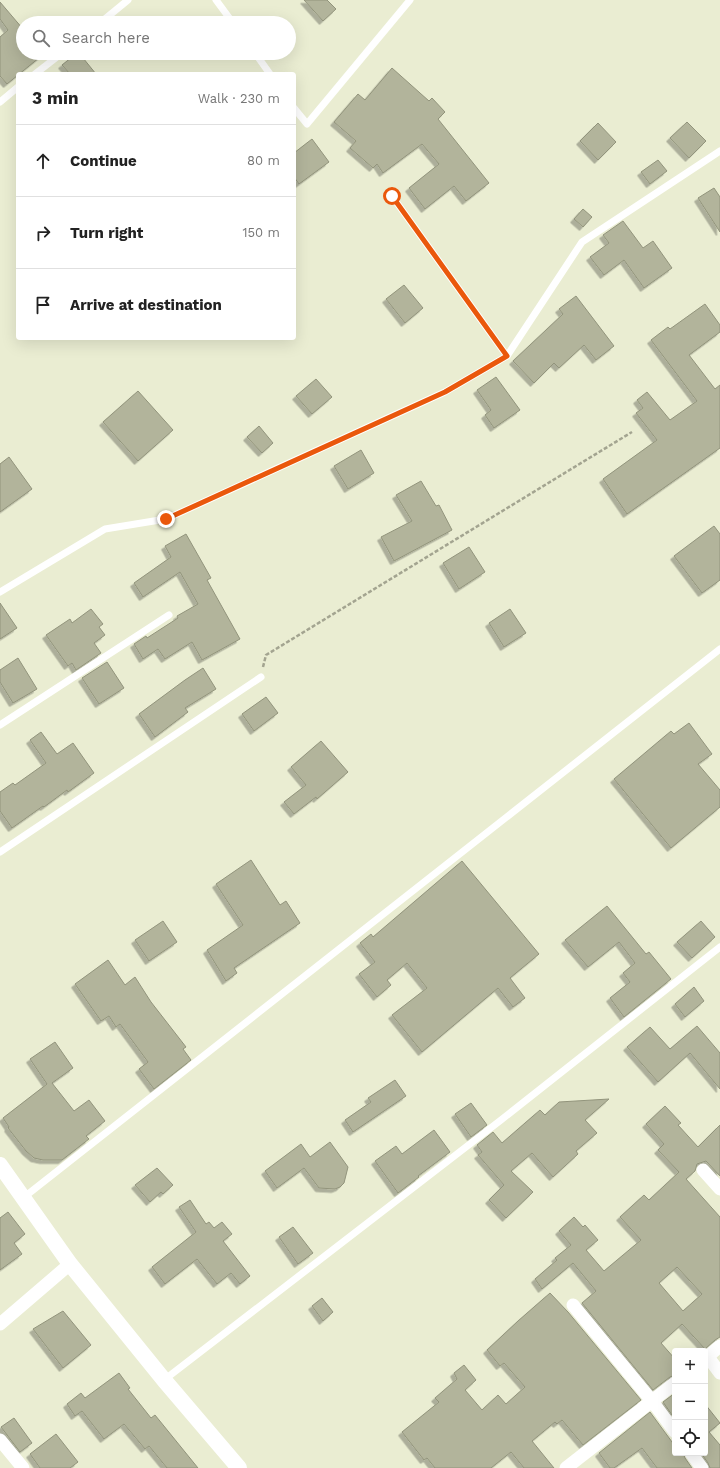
<!DOCTYPE html>
<html lang="en">
<head>
<meta charset="utf-8">
<style>
	:root { --surface:#fff; --page:#f2f2f2; --text:#222; --muted:#767676; --line:#e0e0e0 }
	body { margin:0; font-family:"Work Sans",sans-serif; background:var(--page); color:var(--text) }
	.controls { position:absolute; right:12px; bottom:12px; display:grid; overflow:hidden; border-radius:4px; box-shadow:0 4px 16px #0002 }
	.controls button { width:36px; height:36px; display:grid; place-items:center; padding:0; border:0; border-bottom:1px solid var(--line); background:var(--surface); color:var(--text); font:20px sans-serif }
	.stop { position:absolute; width:12px; height:12px; margin:-9px; border:3px solid #ea580c; border-radius:50%; background:#fff }
	.stop.end { background:#ea580c; border-color:#fff; box-shadow:0 1px 4px #0008 }
	.list { margin:0; padding:0; list-style:none }
	h2 { display:flex; justify-content:space-between; align-items:center; height:52px; margin:0; padding:0 16px; font-size:17px }
	h2 small { font-size:13px; font-weight:400; color:var(--muted) }
	.list li { display:grid; grid-template-columns:26px 1fr auto; gap:12px; align-items:center; box-sizing:border-box; height:72px; padding:0 16px; border-top:1px solid var(--line) }
	.list b { display:block; font-size:15px; white-space:nowrap }
	.list em { font-size:13px; font-style:normal; color:var(--muted) }
	.icon { flex:none; width:22px; height:22px; fill:none; stroke:currentColor; stroke-width:2; stroke-linecap:round; stroke-linejoin:round }
	.map { position:relative; flex:none; width:720px; height:1468px; overflow:hidden }
	.search { position:absolute; background:var(--surface); box-shadow:0 4px 16px #0002; left:16px; top:16px; width:280px; height:44px; display:flex; align-items:center; gap:10px; box-sizing:border-box; padding:0 14px; border-radius:22px; color:var(--muted); font-size:15px }
	.panel { position:absolute; background:var(--surface); box-shadow:0 4px 16px #0002; left:16px; top:72px; width:280px; height:268px; border-radius:4px }
	.map>svg:first-child { display:block }
</style>
</head>
<body>
<div class="map">
<svg width="720" height="1468" viewBox="0 0 720 1468">
	<defs>
		<filter id="shadow"><feDropShadow dx="-3.5" dy="3.5" stdDeviation="0" flood-color="#0004"/></filter>
	</defs>
	<rect width="100%" height="100%" fill="#eaedd2"/>
	<!-- building -->
	<g fill="#b2b49b" stroke="#92947c" fill-rule="evenodd" filter="url(#shadow)">
		<polygon points="304,0 327,0 336,9 323,21"/>
		<polygon points="0,2 23,29 23,53 45,53 7,84 0,76 0,37 8,30 0,19"/>
		<polygon points="77,53 79,53 96,74 70,74 62,65"/>
		<polygon points="392,68 429,101 432,98 445,112 438,119 489,183 466,201 454,186 425,209 409,188 439,164 422,144 383,173 377,164 373,168 350,148 356,141 334,122 358,94 365,100"/>
		<polygon points="687,122 706,141 689,158 670,138"/>
		<polygon points="598,123 616,142 598,160 580,141"/>
		<polygon points="312,139 329,162 299,184 294,177 294,153"/>
		<polygon points="658,160 667,171 650,184 641,172"/>
		<polygon points="714,188 720,197 720,232 698,198"/>
		<polygon points="583,209 592,217 583,227 574,219"/>
		<polygon points="623,221 643,248 653,241 672,268 644,288 624,260 604,275 590,257 609,243 603,235"/>
		<polygon points="404,285 423,308 405,323 386,299"/>
		<polygon points="576,296 614,346 596,360 584,345 559,368 554,363 534,383 513,361 563,314 559,309"/>
		<polygon points="705,304 720,325 720,332 689,355 715,389 720,385 720,448 627,514 603,479 657,440 636,413 643,408 637,400 647,392 670,420 697,401 651,340 668,327 670,329"/>
		<polygon points="496,377 520,410 494,428 485,415 491,410 477,390"/>
		<polygon points="316,379 332,397 312,414 296,396"/>
		<polygon points="138,391 173,430 138,461 103,422"/>
		<polygon points="259,426 273,443 262,453 247,437"/>
		<polygon points="361,450 374,473 348,489 334,466"/>
		<polygon points="9,457 32,489 0,512 0,464"/>
		<polygon points="421,481 436,506 439,505 452,530 394,561 381,537 412,521 396,495"/>
		<polygon points="714,526 720,534 720,580 702,593 674,556"/>
		<polygon points="186,534 211,578 207,580 240,639 202,660 192,642 165,659 158,649 143,659 134,644 146,636 147,638 178,618 177,616 198,604 180,572 143,597 134,583 171,557 165,546"/>
		<polygon points="469,547 485,572 459,589 443,563"/>
		<polygon points="0,603 17,628 0,639"/>
		<polygon points="91,609 103,624 99,627 105,635 94,643 101,653 76,670 72,663 68,666 46,635 70,619 72,623"/>
		<polygon points="510,609 526,633 504,647 489,623"/>
		<polygon points="18,658 37,689 13,703 0,682 0,670"/>
		<polygon points="107,662 124,688 99,704 82,678"/>
		<polygon points="203,668 216,689 185,708 188,712 155,737 139,714 185,680"/>
		<polygon points="266,697 278,713 254,731 242,714"/>
		<polygon points="689,723 712,754 698,764 720,790 720,807 671,848 614,779 671,731 674,734"/>
		<polygon points="41,732 57,754 73,743 94,773 68,792 67,790 44,807 43,806 12,828 0,811 0,792 13,783 15,785 46,763 30,740"/>
		<polygon points="321,741 348,772 317,799 316,797 294,814 284,802 306,785 291,767"/>
		<polygon points="251,860 280,905 286,901 300,923 234,968 237,973 226,981 207,950 243,925 216,884"/>
		<polygon points="462,861 539,954 510,978 525,998 513,1007 498,988 422,1052 392,1015 427,988 407,963 387,980 391,985 377,997 359,974 375,962 360,943 371,934 373,937"/>
		<polygon points="607,906 646,954 649,952 671,979 624,1017 610,998 630,982 623,973 635,963 619,942 588,967 565,940"/>
		<polygon points="163,921 177,942 149,961 135,940"/>
		<polygon points="701,921 715,937 692,958 677,942"/>
		<polygon points="108,960 125,985 135,977 151,1002 186,1047 183,1049 191,1060 154,1089 139,1069 148,1062 120,1024 116,1027 109,1016 101,1021 75,984"/>
		<polygon points="694,987 704,1001 685,1017 675,1004"/>
		<polygon points="697,1026 720,1053 720,1089 690,1053 658,1082 627,1047 650,1027 670,1049"/>
		<polygon points="55,1042 73,1068 52,1083 74,1111 89,1100 105,1121 86,1136 89,1139 62,1160 43,1160 34,1158 26,1151 8,1128 9,1127 3,1118 47,1084 30,1059"/>
		<polygon points="395,1080 406,1096 353,1132 345,1120 371,1102 368,1098"/>
		<polygon points="609,1099 585,1120 597,1133 576,1151 578,1154 553,1177 532,1153 511,1171 533,1192 506,1218 489,1200 504,1185 478,1155 482,1152 477,1145 493,1132 502,1143 540,1110 545,1115 559,1102"/>
		<polygon points="471,1103 487,1125 471,1137 455,1114"/>
		<path d="M665 1106 681 1123 678 1125 698 1147 720 1125V1176L706 1161 697 1164 695 1171 686 1179 720 1217V1337L715 1340 705 1349 682 1324 661 1343 675 1359V1375L670 1377 653 1390 582 1303 596 1291 573 1263 542 1289 535 1279 557 1260 555 1258 571 1245 559 1231 574 1217 583 1227 585 1225 598 1240 586 1250 604 1271 641 1240 620 1217 644 1195 649 1200 679 1172 658 1150 664 1144 646 1124ZM677 1267 702 1294 683 1311 659 1283Z"/>
		<polygon points="434,1130 450,1152 418,1176 419,1177 398,1193 375,1161 396,1146 402,1154"/>
		<polygon points="330,1142 348,1167 344,1183 340,1187 335,1189 319,1188 304,1168 277,1188 265,1171 301,1144 310,1157"/>
		<polygon points="157,1168 173,1185 163,1194 161,1192 150,1202 135,1185"/>
		<polygon points="190,1200 206,1224 209,1222 214,1228 222,1222 232,1234 223,1241 250,1276 240,1284 231,1273 217,1284 197,1259 165,1284 152,1267 196,1232 179,1207"/>
		<polygon points="8,1212 25,1234 14,1243 22,1254 0,1270 0,1218"/>
		<polygon points="293,1227 313,1253 298,1264 279,1237"/>
		<polygon points="550,1293 568,1312 641,1400 583,1445 562,1420 557,1424 555,1422 532,1441 554,1468 524,1468 511,1452 491,1468 435,1468 427,1458 424,1460 402,1432 439,1402 435,1398 457,1379 454,1373 464,1365 476,1380 465,1390 482,1410 498,1395 506,1404 525,1387 504,1363 500,1366 487,1350 518,1321"/>
		<polygon points="322,1298 333,1312 323,1321 312,1306"/>
		<polygon points="63,1311 91,1345 63,1368 33,1329"/>
		<polygon points="119,1373 130,1388 128,1389 151,1418 155,1415 198,1468 167,1468 149,1446 145,1449 124,1424 104,1439 82,1411 75,1416 67,1404 81,1393 85,1398"/>
		<polygon points="675,1393 675,1412 672,1415 663,1402"/>
		<polygon points="705,1404 720,1423 709,1432 720,1445 720,1468 710,1468 708,1463 701,1453 705,1453"/>
		<polygon points="650,1412 675,1446 675,1453 683,1453 685,1458 692,1468 657,1468 642,1448 614,1468 610,1468 599,1453"/>
		<polygon points="14,1418 32,1443 20,1452 1,1427"/>
		<polygon points="56,1434 78,1462 70,1468 40,1468 30,1454"/>
	</g>
	<g fill="none" stroke-linecap="round" stroke-linejoin="round">
		<!-- path -->
		<polyline stroke="#a3a490" stroke-width="2.5" stroke-dasharray="4 2" stroke-linecap="butt" points="263,667 266,655 632,432"/>
		<!-- service -->
		<g stroke="#fff" stroke-width="7">
			<polyline points="216,0 233,23"/>
			<polyline points="100,23 128,0"/>
			<polyline points="255,53 270,74"/>
			<polyline points="35,74 62,53"/>
			<polyline points="0,102 18,87"/>
			<polyline points="294,108 307,124 410,0"/>
			<polyline points="392,196 507,356 582,242 720,151"/>
			<polyline points="0,592 105,529 166,519 445,392 507,356"/>
			<polyline points="0,725 169,615"/>
			<polyline points="0,852 261,677"/>
			<polyline points="23,1198 720,649"/>
			<polyline points="164,1380 501,1120 720,947"/>
		</g>
		<!-- minor -->
		<g stroke="#fff" stroke-width="13">
			<polyline points="703,1170 720,1189"/>
			<polyline points="573,1305 652,1401 675,1432"/>
			<polyline points="0,1324 70,1264"/>
			<polyline points="708,1357 720,1373"/>
			<polyline points="705,1359 720,1346"/>
			<polyline points="0,1440 23,1468"/>
			<polyline points="691,1453 702,1468"/>
			<polyline points="566,1468 675,1383"/>
		</g>
		<!-- tertiary -->
		<polyline stroke="#fff" stroke-width="16" points="0,1165 70,1264 164,1380 239,1468"/>
	</g>
	<g fill="none" stroke-linecap="round" stroke-linejoin="round">
		<!-- route -->
		<polyline stroke="#ea580c" stroke-width="5" points="166,519 445,392 507,356 392,196"/>
	</g>
</svg>
<div class="controls">
<button>+</button>
<button>−</button>
<button><svg class="icon" aria-label="locate" viewBox="0 0 24 24"><circle cx="12" cy="12" r="6"/><path d="M12 2v4M12 18v4M2 12h4M18 12h4"/></svg></button>
</div>
<div class="stop" style="left:392px;top:196px"></div>
<div class="stop end" style="left:166px;top:519px"></div>
<div class="search"><svg class="icon" aria-label="search" viewBox="0 0 24 24"><circle cx="10" cy="10" r="6"/><path d="M15 15l6 6"/></svg>Search here</div>
<section class="panel">
<h2>3 min<small>Walk · 230 m</small></h2>
<ul class="list">
<li><svg class="icon" aria-label="ahead" viewBox="0 0 24 24"><path d="M12 20V5M6 11l6-6 6 6"/></svg><div><b>Continue</b></div><em>80 m</em></li>
<li><svg class="icon" aria-label="right" viewBox="0 0 24 24"><path d="M7 20v-9h11M14 6l5 5-5 5"/></svg><div><b>Turn right</b></div><em>150 m</em></li>
<li><svg class="icon" aria-label="arrive" viewBox="0 0 24 24"><path d="M6 21V4h12l-3 4 3 4H6"/></svg><div><b>Arrive at destination</b></div></li>
</ul>
</section>
</div>
</body>
</html>
